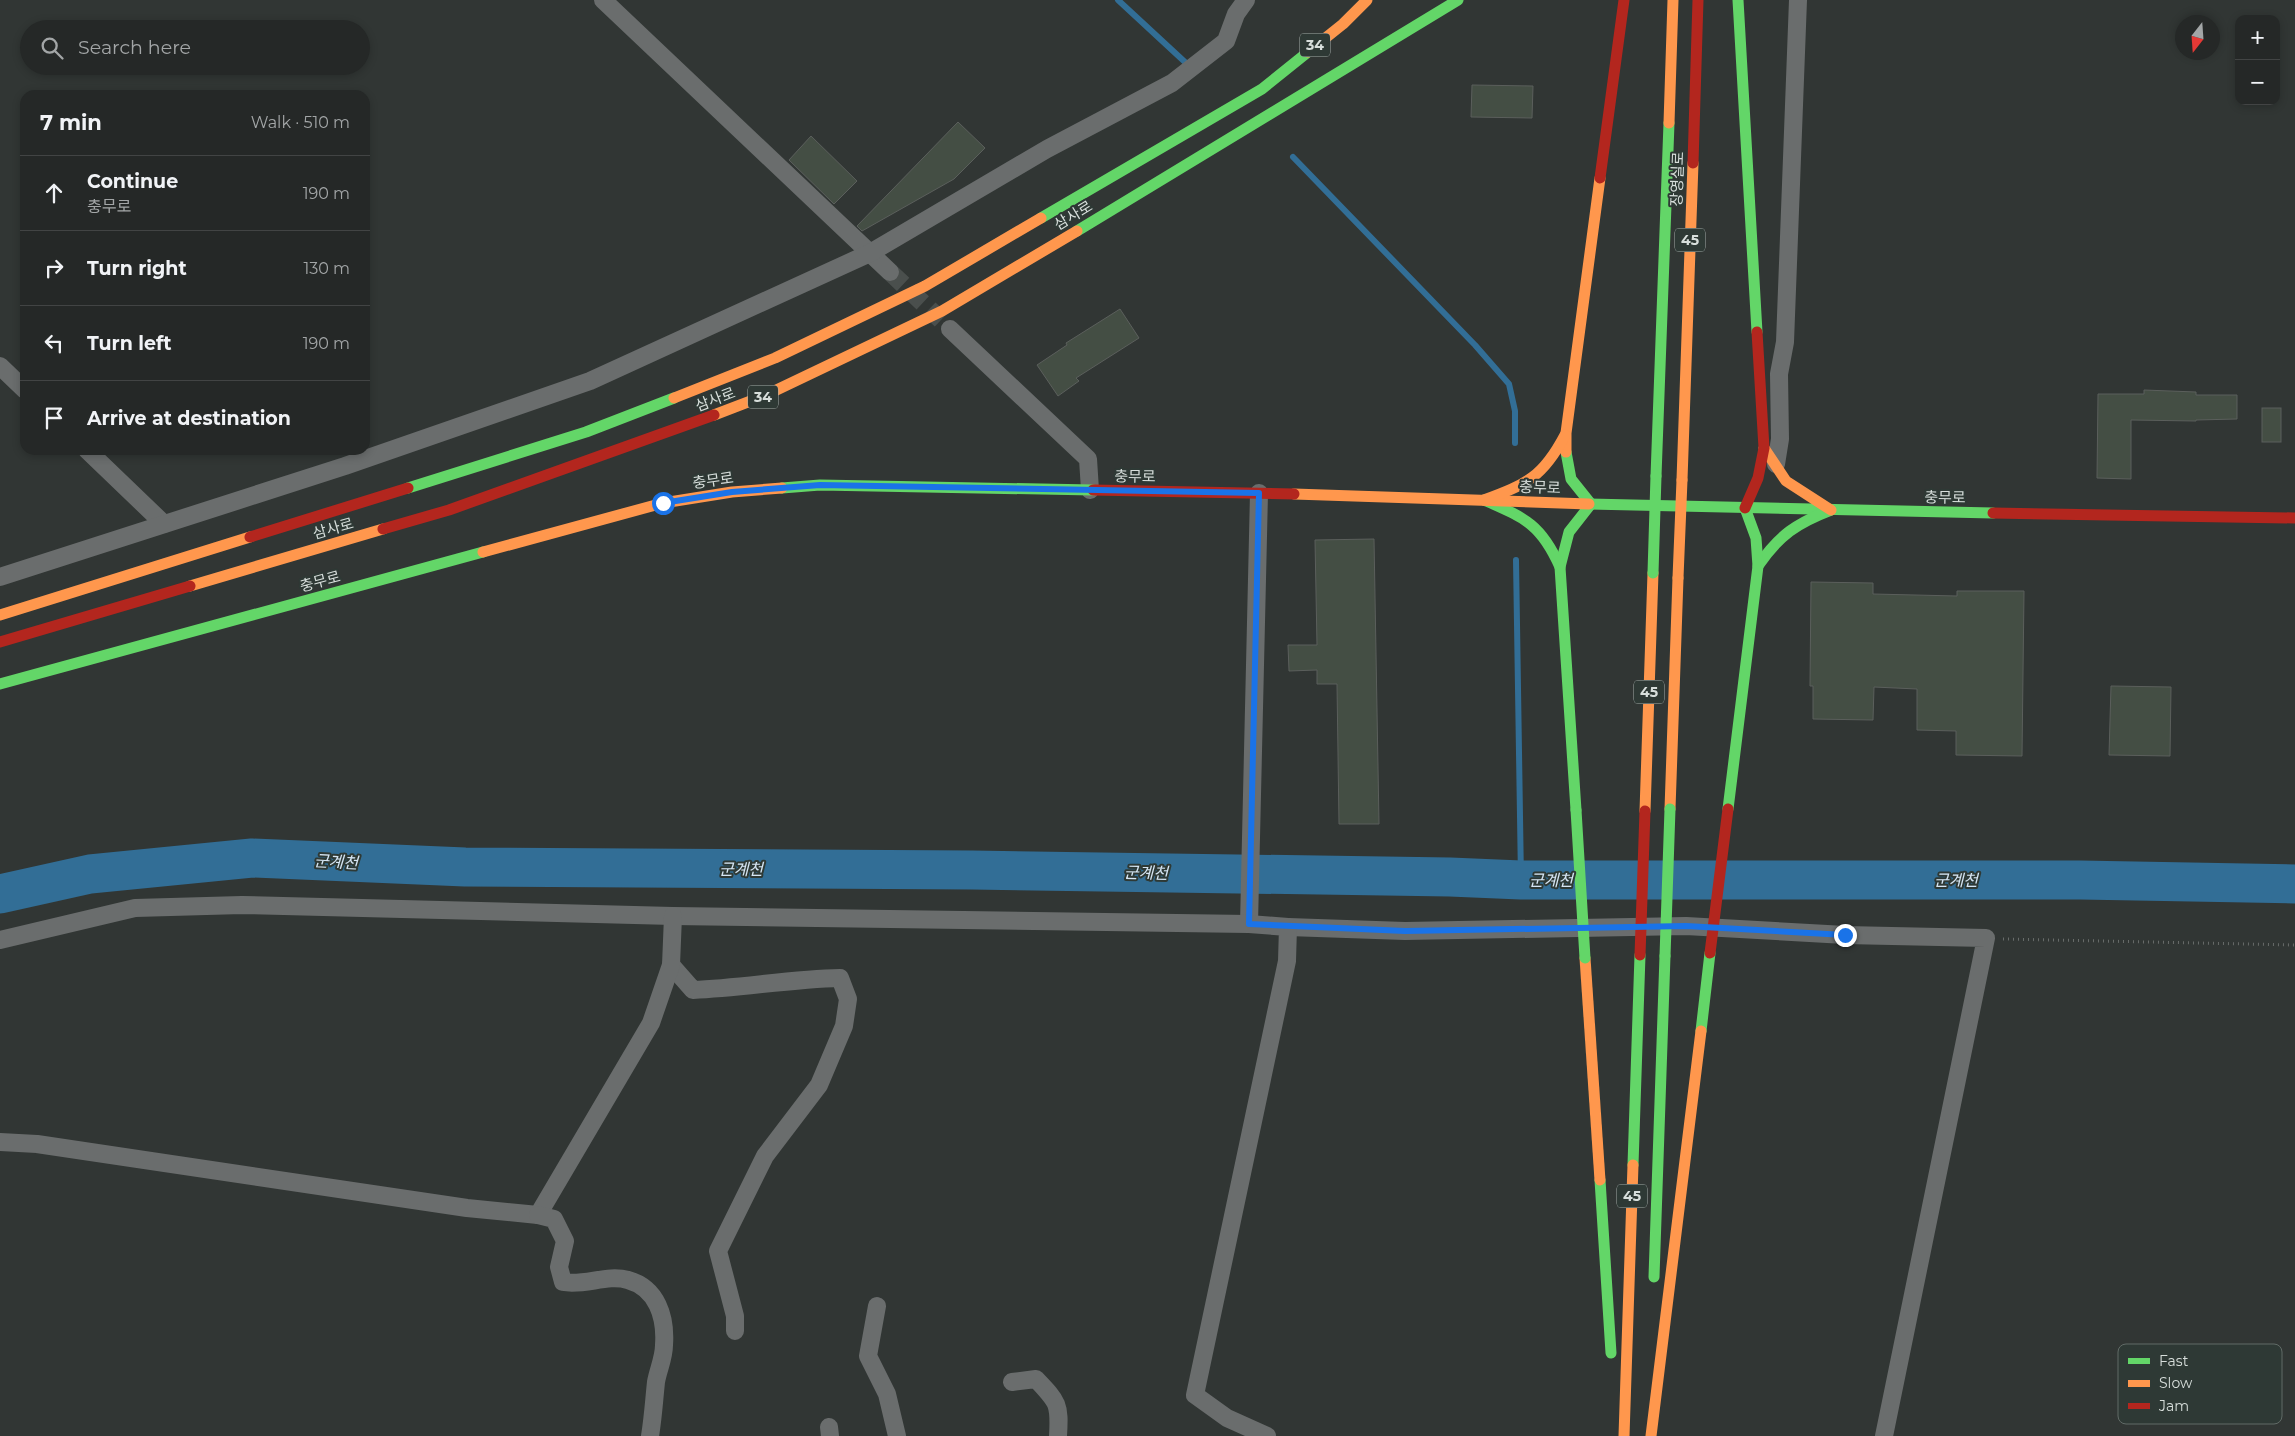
<!DOCTYPE html>
<html lang="en">
<head>
<meta charset="utf-8">
<style>
	:root { --surface:#252827; --page:#313433; --text:#f1f3f6; --muted:#a3a6a7; --line:#424444 }
	body { margin:0; font-family:Montserrat,"Noto Sans KR",sans-serif; background:var(--page); color:var(--text) }
	.controls { position:absolute; right:15px; top:15px; display:grid; overflow:hidden; border-radius:10px; box-shadow:0 2px 8px #0003 }
	.controls button { width:45px; height:45px; display:grid; place-items:center; padding:0; border:0; border-bottom:1px solid var(--line); background:var(--surface); color:var(--text); font:25px sans-serif }
	.compass { position:absolute; left:2175px; top:15px; width:45px; height:45px; border-radius:50%; background:var(--surface); box-shadow:0 2px 8px #0003; rotate:197deg }
	.stop { position:absolute; width:15px; height:15px; margin:-11px; border:4px solid #1a73e8; border-radius:50%; background:#fff }
	.stop.end { background:#1a73e8; border-color:#fff; box-shadow:0 1px 5px #0008 }
	.list { margin:0; padding:0; list-style:none }
	h2 { display:flex; justify-content:space-between; align-items:center; height:65px; margin:0; padding:0 20px; font-size:21px }
	h2 small { font-size:16px; font-weight:400; color:var(--muted) }
	.list li { display:grid; grid-template-columns:32px 1fr auto; gap:15px; align-items:center; box-sizing:border-box; height:75px; padding:0 20px; border-top:1px solid var(--line) }
	.list b { display:block; font-size:19px; white-space:nowrap }
	.list p { margin:0; font-size:16px; white-space:nowrap; color:var(--muted) }
	.list em { font-size:16px; font-style:normal; color:var(--muted) }
	.icon { flex:none; width:28px; height:28px; fill:none; stroke:currentColor; stroke-width:2; stroke-linecap:round; stroke-linejoin:round }
	.map { position:relative; flex:none; width:2295px; height:1436px; overflow:hidden }
	.search { position:absolute; background:var(--surface); box-shadow:0 2px 8px #0003; left:20px; top:20px; width:350px; height:55px; display:flex; align-items:center; gap:12px; box-sizing:border-box; padding:0 18px; border-radius:28px; color:var(--muted); font-size:19px }
	.panel { position:absolute; background:var(--surface); box-shadow:0 2px 8px #0003; left:20px; top:90px; width:350px; height:365px; border-radius:15px }
	.map>svg:first-child { display:block }
</style>
</head>
<body>
<div class="map">
<svg width="2295" height="1436" viewBox="0 0 2295 1436">
	<rect width="100%" height="100%" fill="#313634"/>
	<g fill="none" stroke-linecap="round" stroke-linejoin="round">
		<!-- stream -->
		<g stroke="#326e96" stroke-width="6">
			<polyline points="1118,0 1186,63"/>
			<polyline points="1293,157 1475,345 1509,384 1515,411 1515,443"/>
			<polyline points="1516,560 1521,880"/>
		</g>
		<!-- river -->
		<polyline stroke="#326e96" stroke-width="39" points="0,894 90,874 252,858 465,867 972,870 1450,877 1521,880 2080,880 2295,884"/>
	</g>
	<!-- building -->
	<g fill="#444e44" stroke="#5b5f5c">
		<polygon points="1472,85 1533,86 1532,118 1471,117"/>
		<polygon points="958,122 985,148 954,179 862,231 857,226"/>
		<polygon points="811,136 857,181 834,204 789,160"/>
		<polygon points="1120,309 1139,338 1076,378 1079,381 1058,396 1037,365 1067,345 1066,343"/>
		<polygon points="2144,390 2196,392 2196,395 2237,395 2237,419 2196,420 2196,421 2131,420 2131,479 2097,478 2098,394 2144,394"/>
		<rect x="2262" y="408" width="19" height="34"/>
		<polygon points="1374,539 1379,824 1339,824 1337,684 1317,684 1317,670 1289,671 1288,645 1317,645 1315,540"/>
		<polygon points="1811,582 1873,583 1873,594 1957,596 1957,591 2024,591 2022,756 1956,755 1956,731 1917,730 1917,689 1874,687 1873,720 1813,719 1813,686 1810,686"/>
		<polygon points="2111,686 2171,687 2170,756 2109,755"/>
	</g>
	<g fill="none" stroke-linecap="round" stroke-linejoin="round">
		<!-- street-tunnel -->
		<polyline stroke="#4a4f4d" stroke-width="18" stroke-dasharray="18 9" stroke-linecap="butt" points="890,272 941,320"/>
		<!-- path -->
		<polyline stroke="#686c6a" stroke-width="3" stroke-dasharray="1 4" stroke-linecap="butt" points="2003,939 2295,945"/>
		<!-- street -->
		<g stroke="#6a6d6d" stroke-width="18">
			<polyline points="603,0 890,272"/>
			<polyline points="950,329 1088,459 1090,490"/>
			<polyline points="0,366 25,390"/>
			<polyline points="87,450 164,524"/>
			<polyline points="1776,464 1780,439 1779,374 1785,342 1798,0"/>
			<polyline points="0,577 345,466 590,381 870,253 1047,149 1172,83 1226,41 1236,14 1246,0"/>
			<polyline points="1249,924 1259,493"/>
			<polyline points="1288,927 1405,931 1686,926 1845,935 1986,938 1884,1436"/>
			<polyline points="0,940 135,908 242,905 673,916 1249,924 1288,927 1287,961 1195,1395 1227,1418 1267,1436"/>
			<path d="M671 965 693 990C742 988 791 979 840 978L848 999 844 1026 819 1085 765 1156 718 1251 735 1316V1331"/>
			<polyline points="0,1142 37,1144 467,1208 538,1215 651,1023 671,965 673,916"/>
			<path d="M538 1215 554 1219 565 1241 559 1267 563 1282C585 1286 607 1274 628 1280 657 1288 666 1317 664 1345 664 1358 658 1370 656 1382 654 1401 653 1418 650 1436"/>
			<polyline points="877,1306 868,1356 887,1394 897,1436"/>
			<path d="M1012 1382 1036 1379C1058 1402 1060 1404 1058 1436"/>
			<polyline points="829,1427 830,1436"/>
		</g>
		<!-- fast -->
		<g stroke="#63d668" stroke-width="11">
			<polyline points="1738,0 1757,332"/>
			<polyline points="1041,218 1262,89 1308,52"/>
			<polyline points="1077,231 1458,0"/>
			<polyline points="1566,452 1571,479 1591,504 1569,532 1560,567 1576,810"/>
			<polyline points="1656,476 1669,123"/>
			<polyline points="408,488 586,432 674,398"/>
			<polyline points="782,488 820,485 1093,490"/>
			<path d="M1484 500C1525 518 1541 524 1560 567"/>
			<polyline points="1589,504 1993,513"/>
			<path d="M1758 566C1779 535 1797 523 1831 510"/>
			<polyline points="0,684 483,552"/>
			<polyline points="1728,809 1758,566 1756,538 1745,508"/>
			<polyline points="1701,1031 1710,953"/>
			<polyline points="1633,1165 1640,955"/>
			<polyline points="1600,1180 1611,1353"/>
			<polyline points="1654,1277 1665,956"/>
		</g>
		<!-- slow -->
		<g stroke="#ff974d" stroke-width="11">
			<polyline points="1308,52 1343,24 1367,0"/>
			<polyline points="1669,123 1673,0"/>
			<polyline points="674,398 775,358 925,286 1041,218"/>
			<polyline points="714,415 766,395 942,311 1077,231"/>
			<polyline points="1764,448 1786,481 1831,510"/>
			<polyline points="1566,452 1566,433 1600,178"/>
			<polyline points="1682,480 1693,163"/>
			<polyline points="1294,494 1589,504"/>
			<path d="M1484 500C1527 484 1543 477 1565 435"/>
			<polyline points="483,552 663,503 732,492 782,488"/>
			<polyline points="190,586 383,529"/>
			<polyline points="0,615 250,537"/>
			<polyline points="1670,809 1678,578"/>
			<polyline points="1645,811 1653,573"/>
			<polyline points="1585,958 1600,1180"/>
			<polyline points="1624,1436 1633,1165"/>
			<polyline points="1651,1436 1701,1031"/>
		</g>
		<!-- jam -->
		<g stroke="#b3261e" stroke-width="11">
			<polyline points="1693,163 1698,0"/>
			<polyline points="1600,178 1624,0"/>
			<polyline points="1093,490 1294,494"/>
			<polyline points="1745,508 1758,478 1764,448 1757,332"/>
			<polyline points="1993,513 2295,518"/>
			<polyline points="383,529 449,510 714,415"/>
			<polyline points="250,537 408,488"/>
			<polyline points="0,642 190,586"/>
		</g>
		<!-- fast-bridge -->
		<g stroke="#63d668" stroke-width="11">
			<polyline points="1653,573 1656,476"/>
			<polyline points="1576,810 1585,958"/>
			<polyline points="1665,956 1670,809"/>
		</g>
		<!-- slow-bridge -->
		<polyline stroke="#ff974d" stroke-width="11" points="1678,578 1682,480"/>
		<!-- jam-bridge -->
		<g stroke="#b3261e" stroke-width="11">
			<polyline points="1710,953 1728,809"/>
			<polyline points="1640,955 1645,811"/>
		</g>
	</g>
	<g fill="none" stroke-linecap="round" stroke-linejoin="round">
		<!-- route -->
		<polyline stroke="#1a73e8" stroke-width="6" points="663,503 732,492 820,485 1259,493 1249,924 1405,931 1686,926 1845,935"/>
	</g>
	<g text-anchor="middle" dominant-baseline="central" stroke-width="4" stroke-linejoin="round" paint-order="stroke">
		<!-- shield labels -->
		<g fill="#2e3935" stroke="#a4aca9" stroke-width="1">
			<rect x="1300" y="33.5" width="30" height="23" rx="4"/>
			<rect x="1675" y="228.5" width="30" height="23" rx="4"/>
			<rect x="748" y="385.5" width="30" height="23" rx="4"/>
			<rect x="1634" y="680.5" width="30" height="23" rx="4"/>
			<rect x="1617" y="1184.5" width="30" height="23" rx="4"/>
		</g>
		<g font-size="14" font-weight="bold" fill="#d7dedb">
			<text x="1315" y="45">34</text>
			<text x="1690" y="240">45</text>
			<text x="763" y="397">34</text>
			<text x="1649" y="692">45</text>
			<text x="1632" y="1196">45</text>
		</g>
		<!-- street labels -->
		<g font-size="15" fill="#d7dedb" stroke="#2e3935">
			<text transform="translate(1677 179) rotate(-88)">장영실로</text>
			<text transform="translate(1073 215) rotate(-31)">삼사로</text>
			<text transform="translate(715 399) rotate(-21)">삼사로</text>
			<text transform="translate(1135 476) rotate(1)">충무로</text>
			<text transform="translate(713 480) rotate(-8)">충무로</text>
			<text transform="translate(1540 487) rotate(2)">충무로</text>
			<text transform="translate(1945 497) rotate(1)">충무로</text>
			<text transform="translate(333 528) rotate(-16)">삼사로</text>
			<text transform="translate(320 581) rotate(-15)">충무로</text>
		</g>
		<!-- water labels -->
		<g font-size="16" font-style="italic" fill="#d6e6f4" stroke="#2e3935">
			<text transform="translate(336 862) rotate(3)">군계천</text>
			<text x="741" y="869">군계천</text>
			<text transform="translate(1146 873) rotate(1)">군계천</text>
			<text x="1551" y="880">군계천</text>
			<text x="1956" y="880">군계천</text>
		</g>
	</g>
	<!-- legend -->
	<rect x="2118" y="1344" width="164" height="80" rx="8" fill="#2e3935" stroke="#616b67" stroke-width="1"/>
	<rect x="2128" y="1358" width="22" height="6" fill="#63d668"/>
	<rect x="2128" y="1380" width="22" height="7" fill="#ff974d"/>
	<rect x="2128" y="1403" width="22" height="6" fill="#b3261e"/>
	<g font-size="14" fill="#d7dedb">
		<text x="2159" y="1366">Fast</text>
		<text x="2159" y="1388">Slow</text>
		<text x="2159" y="1411">Jam</text>
	</g>
</svg>
<div class="controls">
<button>+</button>
<button>−</button>
</div>
<svg class="compass" viewBox="-18 -18 36 36"><path d="M0-13l5 13h-10z" fill="#e53935"/><path d="M0 13l5-13h-10z" fill="#a3a6a7"/></svg>
<div class="stop" style="left:663px;top:503px"></div>
<div class="stop end" style="left:1845px;top:935px"></div>
<div class="search"><svg class="icon" aria-label="search" viewBox="0 0 24 24"><circle cx="10" cy="10" r="6"/><path d="M15 15l6 6"/></svg>Search here</div>
<section class="panel">
<h2>7 min<small>Walk · 510 m</small></h2>
<ul class="list">
<li><svg class="icon" aria-label="ahead" viewBox="0 0 24 24"><path d="M12 20V5M6 11l6-6 6 6"/></svg><div><b>Continue</b><p>충무로</p></div><em>190 m</em></li>
<li><svg class="icon" aria-label="right" viewBox="0 0 24 24"><path d="M7 20v-9h11M14 6l5 5-5 5"/></svg><div><b>Turn right</b></div><em>130 m</em></li>
<li><svg class="icon" aria-label="left" viewBox="0 0 24 24"><path d="M17 20v-9H6M10 6l-5 5 5 5"/></svg><div><b>Turn left</b></div><em>190 m</em></li>
<li><svg class="icon" aria-label="arrive" viewBox="0 0 24 24"><path d="M6 21V4h12l-3 4 3 4H6"/></svg><div><b>Arrive at destination</b></div></li>
</ul>
</section>
</div>
</body>
</html>
